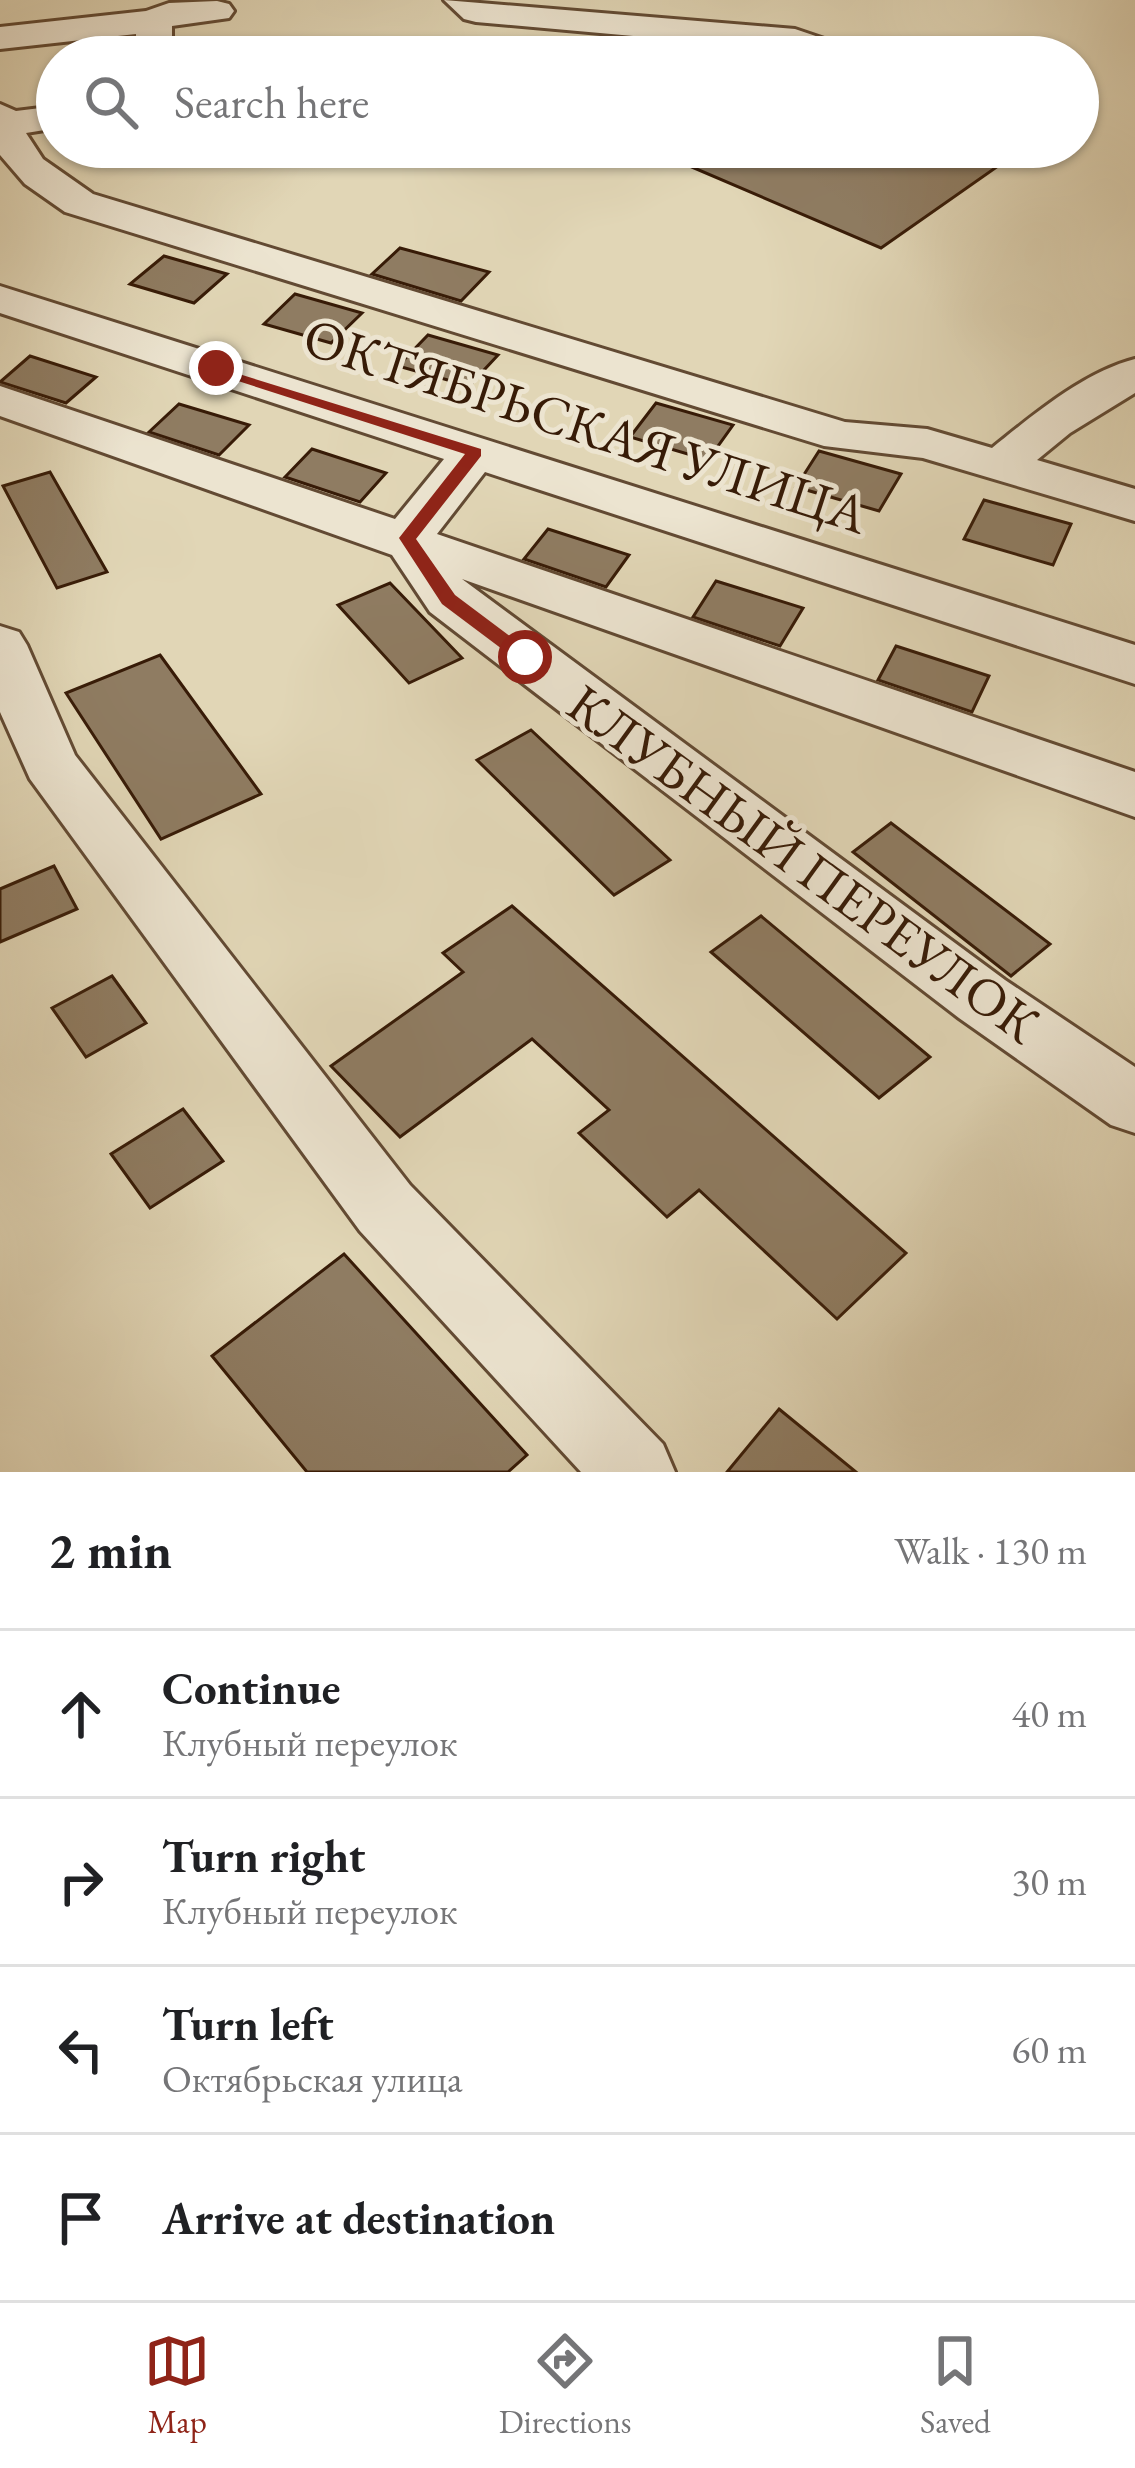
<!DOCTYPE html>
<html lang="en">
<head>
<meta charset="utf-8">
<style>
	:root { --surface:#fff; --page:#f2f2f2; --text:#202124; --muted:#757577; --line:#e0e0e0; --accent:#8f2418 }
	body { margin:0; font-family:"EB Garamond",serif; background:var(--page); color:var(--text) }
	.stop { position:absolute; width:36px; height:36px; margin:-27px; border:9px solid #8f2418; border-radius:50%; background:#fff }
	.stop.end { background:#8f2418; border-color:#fff; box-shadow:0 3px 12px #0008 }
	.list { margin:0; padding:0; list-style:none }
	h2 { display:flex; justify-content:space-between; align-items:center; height:156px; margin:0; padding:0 48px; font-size:51px }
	h2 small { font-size:39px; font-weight:400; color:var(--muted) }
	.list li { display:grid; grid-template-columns:78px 1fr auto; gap:36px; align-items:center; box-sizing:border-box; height:168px; padding:0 48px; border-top:3px solid var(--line) }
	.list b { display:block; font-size:45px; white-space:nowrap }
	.list p { margin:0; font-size:39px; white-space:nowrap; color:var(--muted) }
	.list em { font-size:39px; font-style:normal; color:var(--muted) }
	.icon { flex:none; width:66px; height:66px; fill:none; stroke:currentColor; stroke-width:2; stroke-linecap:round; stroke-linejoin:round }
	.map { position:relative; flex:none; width:1135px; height:1472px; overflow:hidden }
	.search { position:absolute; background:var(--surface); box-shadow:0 3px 9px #0004; left:36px; right:36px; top:36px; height:132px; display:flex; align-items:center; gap:30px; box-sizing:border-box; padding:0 42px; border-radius:66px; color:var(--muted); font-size:45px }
	.sheet { height:828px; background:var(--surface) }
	nav { display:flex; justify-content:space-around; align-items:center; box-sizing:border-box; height:168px; border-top:3px solid var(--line); background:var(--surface); font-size:33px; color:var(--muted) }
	nav a { display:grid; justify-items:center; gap:6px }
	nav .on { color:var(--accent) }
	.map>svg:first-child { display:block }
</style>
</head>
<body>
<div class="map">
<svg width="1135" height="1472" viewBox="0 0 1135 1472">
	<rect width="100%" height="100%" fill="#e1d6b6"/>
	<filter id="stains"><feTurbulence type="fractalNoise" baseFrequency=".00167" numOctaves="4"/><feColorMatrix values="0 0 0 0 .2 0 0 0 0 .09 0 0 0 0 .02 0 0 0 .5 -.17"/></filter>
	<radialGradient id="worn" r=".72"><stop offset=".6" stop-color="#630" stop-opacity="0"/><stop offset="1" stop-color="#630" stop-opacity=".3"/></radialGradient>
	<!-- building -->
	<g fill="#8f7c62" stroke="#371b07" stroke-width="3">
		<polygon points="645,147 956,147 1001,164 881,248"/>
		<polygon points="400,248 489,272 461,301 372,274"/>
		<polygon points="164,256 227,274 194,303 130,284"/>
		<polygon points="295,294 362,313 331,343 264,324"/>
		<polygon points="428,335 498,355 469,386 398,366"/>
		<polygon points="30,356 96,377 66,403 0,382"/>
		<polygon points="656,403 733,425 708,460 630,437"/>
		<polygon points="179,404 249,425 219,455 149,432"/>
		<polygon points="312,449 386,473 360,502 285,477"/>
		<polygon points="819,451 901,474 879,511 796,487"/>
		<polygon points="50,472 107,572 57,588 3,486"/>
		<polygon points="984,500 1071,524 1053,565 964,539"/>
		<polygon points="548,529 629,555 606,587 524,559"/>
		<polygon points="716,581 803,608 780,646 693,617"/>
		<polygon points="390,583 462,658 409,683 338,605"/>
		<polygon points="896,646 989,676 972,712 878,680"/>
		<polygon points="160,655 261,794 161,839 66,693"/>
		<polygon points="531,730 670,860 614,895 477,760"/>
		<polygon points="891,823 1050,944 1011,976 853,852"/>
		<polygon points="54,866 77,909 0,942 0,889"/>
		<polygon points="512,906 906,1253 837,1319 699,1190 667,1217 579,1133 609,1110 532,1039 400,1137 331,1066 463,972 443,953"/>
		<polygon points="761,916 930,1057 879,1098 711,952"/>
		<polygon points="112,976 146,1023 86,1057 52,1008"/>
		<polygon points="183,1109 223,1161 150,1208 111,1154"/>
		<polygon points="344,1254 527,1455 508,1472 307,1472 212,1356"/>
		<polygon points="779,1409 856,1472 727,1472"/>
	</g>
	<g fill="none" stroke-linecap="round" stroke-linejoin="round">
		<defs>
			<g id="minor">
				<polygon points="444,0 795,29 854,49 859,57 808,57 789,50 476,22 464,19"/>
				<polygon points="217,1 229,4 234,11 229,18 172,26 172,57 136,57 136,34 0,49 0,27 146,11 169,3"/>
				<path d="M0 104 16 111 57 106V128L26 133 43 159 93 194 845 422 927 429 992 448C1033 415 1084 372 1135 359V393L1070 433 1037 460 1135 489V521L923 458 824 446 65 212 25 184 0 155Z"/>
				<polygon points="0,286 1135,645 1135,684 485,472 437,534 1135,772 1135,817 462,579 1005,980 1135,1067 1135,1133 1111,1125 959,1018 430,612 392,555 0,416 0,386 395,519 444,459 0,313"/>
				<polygon points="0,626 19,632 27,645 75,755 410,1185 663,1444 675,1472 581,1472 360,1231 30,779 0,712"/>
			</g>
		</defs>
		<!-- minor casing -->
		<use href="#minor" stroke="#624a33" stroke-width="6"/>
		<!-- minor -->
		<use href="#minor" fill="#ece4d0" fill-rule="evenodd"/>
	</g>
	<!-- route -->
	<polygon fill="#8f2418" points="210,365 481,449 481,456 416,539 455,595 531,652 531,661 518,661 442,604 399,538 465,454 210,372"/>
	<g text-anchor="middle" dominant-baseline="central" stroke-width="10" stroke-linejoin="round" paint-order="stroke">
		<!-- street labels -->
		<g font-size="54" fill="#371b07" stroke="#ece4d0">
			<text transform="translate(586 425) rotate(18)">ОКТЯБРЬСКАЯ УЛИЦА</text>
			<text transform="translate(804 863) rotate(36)">КЛУБНЫЙ ПЕРЕУЛОК</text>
		</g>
	</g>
	<rect width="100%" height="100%" filter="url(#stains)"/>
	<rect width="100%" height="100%" fill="url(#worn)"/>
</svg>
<div class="stop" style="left:525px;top:657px"></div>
<div class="stop end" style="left:216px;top:368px"></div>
<div class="search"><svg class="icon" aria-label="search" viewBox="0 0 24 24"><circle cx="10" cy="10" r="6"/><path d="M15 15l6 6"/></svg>Search here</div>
</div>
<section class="sheet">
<h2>2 min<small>Walk · 130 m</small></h2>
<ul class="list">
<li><svg class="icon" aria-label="ahead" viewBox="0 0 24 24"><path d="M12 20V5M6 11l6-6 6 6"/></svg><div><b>Continue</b><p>Клубный переулок</p></div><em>40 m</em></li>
<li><svg class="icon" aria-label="right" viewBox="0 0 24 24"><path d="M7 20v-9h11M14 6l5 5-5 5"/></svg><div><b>Turn right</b><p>Клубный переулок</p></div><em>30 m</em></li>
<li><svg class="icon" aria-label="left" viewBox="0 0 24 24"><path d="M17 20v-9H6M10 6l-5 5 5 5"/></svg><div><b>Turn left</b><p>Октябрьская улица</p></div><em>60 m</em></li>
<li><svg class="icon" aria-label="arrive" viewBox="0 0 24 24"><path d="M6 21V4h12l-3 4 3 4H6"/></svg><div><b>Arrive at destination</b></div></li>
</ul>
</section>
<nav>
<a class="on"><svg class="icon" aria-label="map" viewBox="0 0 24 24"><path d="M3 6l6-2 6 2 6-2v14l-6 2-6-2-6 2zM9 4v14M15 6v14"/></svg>Map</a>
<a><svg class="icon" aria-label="directions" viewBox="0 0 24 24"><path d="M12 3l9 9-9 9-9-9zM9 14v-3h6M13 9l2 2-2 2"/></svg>Directions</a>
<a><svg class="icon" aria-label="saved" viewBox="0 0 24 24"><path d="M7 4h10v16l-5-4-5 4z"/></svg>Saved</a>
</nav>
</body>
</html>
